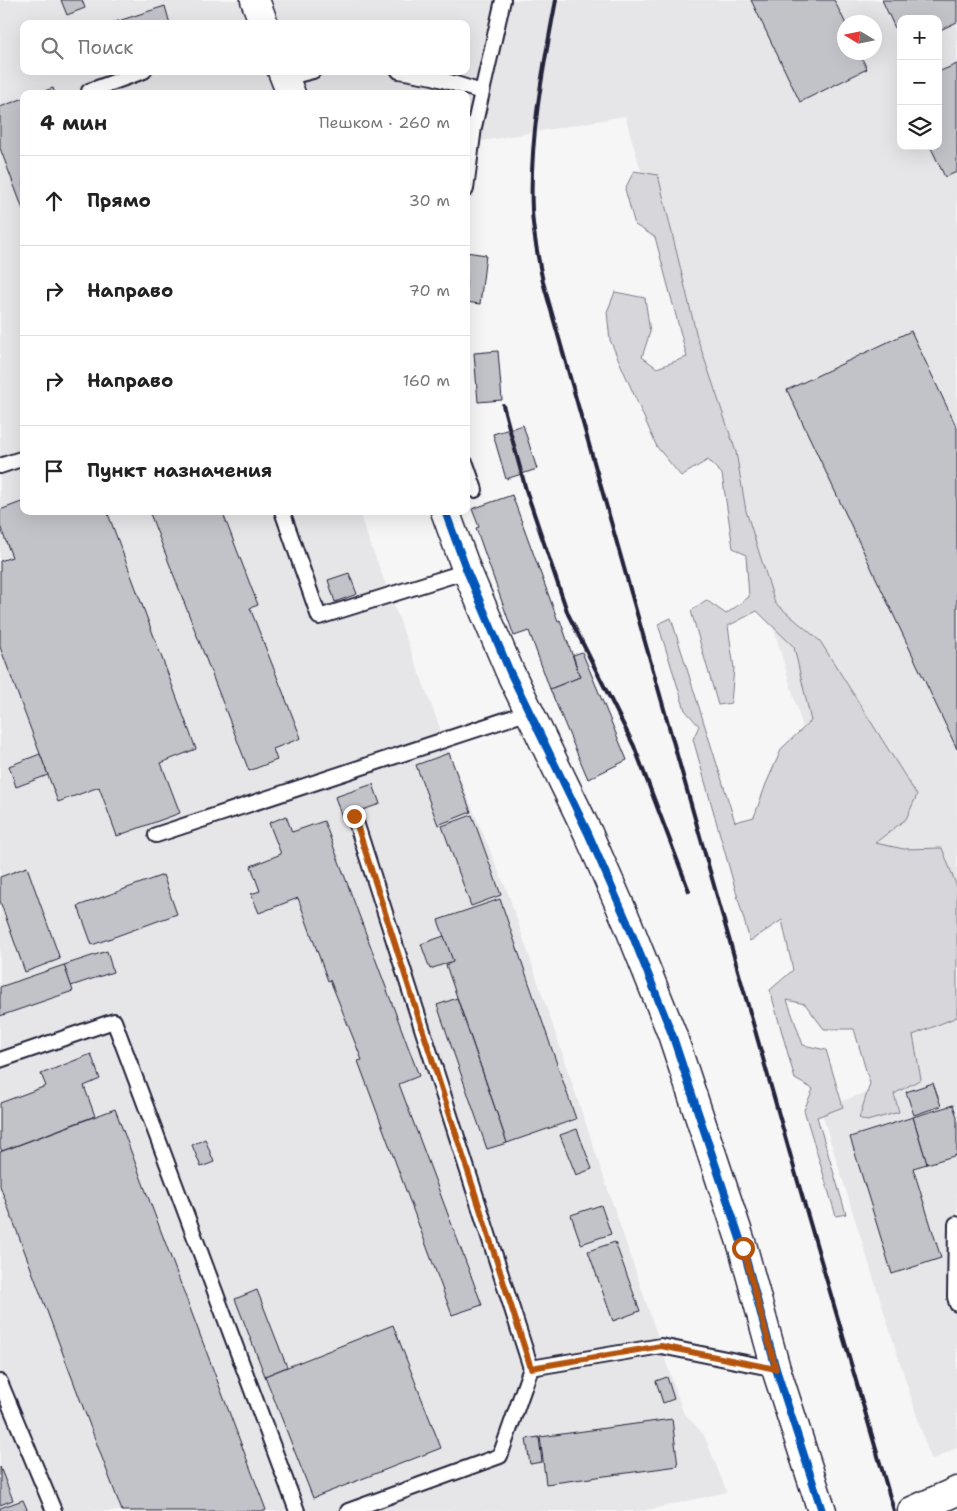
<!DOCTYPE html>
<html lang="ru">
<head>
<meta charset="utf-8">
<style>
	:root { --surface:#fff; --page:#f6f6f6; --text:#222; --muted:#767676; --line:#e0e0e0 }
	body { margin:0; font-family:"Shantell Sans",sans-serif; background:var(--page); color:var(--text) }
	.controls { position:absolute; right:15px; top:15px; display:grid; overflow:hidden; border-radius:10px; box-shadow:0 5px 20px #0002 }
	.controls button { width:45px; height:45px; display:grid; place-items:center; padding:0; border:0; border-bottom:1px solid var(--line); background:var(--surface); color:var(--text); font:25px sans-serif }
	.compass { position:absolute; left:837px; top:15px; width:45px; height:45px; border-radius:50%; background:var(--surface); box-shadow:0 5px 20px #0002; rotate:280deg }
	.stop { position:absolute; width:15px; height:15px; margin:-11px; border:4px solid #b45309; border-radius:50%; background:#fff }
	.stop.end { background:#b45309; border-color:#fff; box-shadow:0 1px 5px #0008 }
	.list { margin:0; padding:0; list-style:none }
	h2 { display:flex; justify-content:space-between; align-items:center; height:65px; margin:0; padding:0 20px; font-size:21px }
	h2 small { font-size:16px; font-weight:400; color:var(--muted) }
	.list li { display:grid; grid-template-columns:32px 1fr auto; gap:15px; align-items:center; box-sizing:border-box; height:90px; padding:0 20px; border-top:1px solid var(--line) }
	.list b { display:block; font-size:19px; white-space:nowrap }
	.list em { font-size:16px; font-style:normal; color:var(--muted) }
	.icon { flex:none; width:28px; height:28px; fill:none; stroke:currentColor; stroke-width:2; stroke-linecap:round; stroke-linejoin:round }
	.map { position:relative; flex:none; width:957px; height:1511px; overflow:hidden }
	.search { position:absolute; background:var(--surface); box-shadow:0 5px 20px #0002; left:20px; top:20px; width:450px; height:55px; display:flex; align-items:center; gap:12px; box-sizing:border-box; padding:0 18px; border-radius:10px; color:var(--muted); font-size:19px }
	.panel { position:absolute; background:var(--surface); box-shadow:0 5px 20px #0002; left:20px; top:90px; width:450px; height:425px; border-radius:10px }
	.map>svg:first-child { display:block }
</style>
</head>
<body>
<div class="map">
<svg width="957" height="1511" viewBox="0 0 957 1511">
	<rect width="100%" height="100%" fill="#f6f6f7"/>
	<filter id="ink" filterUnits="userSpaceOnUse"><feTurbulence type="fractalNoise" baseFrequency=".02" numOctaves="2"/><feDisplacementMap in="SourceGraphic" scale="10" xChannelSelector="R" yChannelSelector="G"/><feConvolveMatrix kernelMatrix="1 2 1 2 8 2 1 2 1" color-interpolation-filters="sRGB"/></filter>
	<g filter="url(#ink)">
		<!-- built -->
		<path fill="#e6e6e9" fill-rule="evenodd" d="M0 0H957V1447L931 1461 820 1108 905 1080 625 116 483 141 466 132V94H395L386 89 373 94H24V511H358L451 757 509 896 683 1412 704 1435 727 1492 643 1511H0ZM901 19H938V146H901ZM844 22H874V52H844ZM24 24H466V71H24Z"/>
		<!-- green -->
		<polygon fill="#d7d7db" stroke="#7c7c8b" points="634,171 658,175 697,337 736,452 746,511 775,603 820,641 917,795 906,819 875,843 904,849 942,848 957,887 957,1017 913,1035 921,1079 894,1094 899,1112 867,1121 859,1118 870,1084 854,1029 824,1029 805,1004 787,1000 803,1045 826,1050 843,1107 817,1117 846,1214 836,1216 804,1110 813,1089 795,1079 770,990 793,970 782,920 750,941 693,739 699,726 685,710 658,624 671,618 735,822 754,817 766,784 782,748 811,721 794,647 757,611 728,626 734,668 731,703 718,705 691,611 706,600 726,614 749,597 746,555 733,548 722,474 708,460 681,476 657,447 610,340 607,312 615,292 645,298 650,332 642,357 657,368 687,357 655,237 635,225 625,189"/>
		<!-- building -->
		<g fill="#c2c2c9" stroke="#22223b">
			<polygon points="61,0 82,0 85,8 67,15"/>
			<polygon points="751,0 834,0 845,22 844,52 859,52 867,69 800,102"/>
			<polygon points="882,0 957,0 957,22 938,31 938,19 901,19 901,41"/>
			<polygon points="165,6 170,24 109,24"/>
			<polygon points="957,64 957,172 945,177 930,146 938,146 938,120 940,120 938,116 938,72"/>
			<polygon points="53,88 55,94 36,94"/>
			<polygon points="24,98 24,212 0,148 0,107"/>
			<polygon points="466,252 486,255 480,304 466,302"/>
			<polygon points="911,331 957,428 957,749 787,390"/>
			<polygon points="498,351 502,400 478,402 474,353"/>
			<polygon points="523,425 537,469 506,479 493,434"/>
			<polygon points="512,495 558,621 560,620 580,677 550,689 529,631 514,636 476,528 479,527 472,509"/>
			<polygon points="24,501 24,511 107,511 196,749 161,763 180,813 117,836 99,787 58,802 0,647 0,561 12,557 0,526 0,510"/>
			<polygon points="149,511 222,511 258,605 250,608 301,738 273,749 277,760 249,771"/>
			<polygon points="349,573 357,594 335,602 328,580"/>
			<polygon points="582,652 627,760 588,779 550,689 580,677 573,655"/>
			<polygon points="449,753 471,812 438,825 416,765"/>
			<polygon points="40,754 48,775 16,787 9,766"/>
			<polygon points="373,784 380,804 342,817 335,797"/>
			<polygon points="472,815 501,895 471,906 442,826"/>
			<polygon points="286,816 292,832 324,821 419,1076 399,1084 482,1305 452,1315 358,1061 362,1060 330,980 328,981 298,898 259,913 251,894 260,891 251,866 281,854 269,823"/>
			<polygon points="27,867 60,959 25,972 0,901 0,877"/>
			<polygon points="163,875 177,914 92,945 78,906"/>
			<polygon points="500,899 576,1119 507,1143 446,965 453,962 438,920"/>
			<polygon points="444,936 453,961 430,969 421,944"/>
			<polygon points="107,951 113,972 71,986 64,965"/>
			<polygon points="64,965 73,991 0,1016 0,987"/>
			<polygon points="457,998 507,1143 487,1149 437,1005"/>
			<polygon points="91,1054 100,1079 84,1086 95,1116 2,1151 0,1147 0,1103 46,1086 41,1074"/>
			<polygon points="933,1083 941,1106 914,1115 906,1092"/>
			<polygon points="953,1105 957,1117 957,1155 927,1164 913,1117"/>
			<polygon points="115,1109 266,1510 265,1511 122,1511 0,1186 0,1152"/>
			<polygon points="913,1117 927,1164 913,1168 941,1258 892,1274 850,1137"/>
			<polygon points="577,1129 592,1169 576,1175 560,1135"/>
			<polygon points="205,1139 214,1162 201,1167 192,1145"/>
			<polygon points="601,1205 611,1234 581,1244 571,1215"/>
			<polygon points="615,1242 640,1311 613,1321 588,1251"/>
			<polygon points="257,1290 287,1367 265,1376 235,1299"/>
			<polygon points="393,1325 441,1448 313,1498 265,1376"/>
			<polygon points="667,1377 674,1399 663,1403 656,1381"/>
			<polygon points="672,1419 678,1466 546,1484 540,1437"/>
			<polygon points="539,1437 542,1462 530,1464 526,1439"/>
			<polygon points="0,1467 13,1500 0,1505"/>
			<polygon points="23,1500 27,1509 21,1511 0,1511 0,1508"/>
		</g>
		<g fill="none" stroke-linecap="round" stroke-linejoin="round">
			<defs>
				<g id="service">
					<polyline points="399,71 433,77 482,92 503,0"/>
					<polyline points="285,78 313,71"/>
					<polyline points="90,94 89,91 144,71"/>
					<polyline points="466,189 474,127 482,92"/>
					<polyline points="466,464 475,490"/>
					<polyline points="0,466 24,458"/>
					<polyline points="282,511 319,617 467,571"/>
					<polyline points="354,816 531,1368 661,1346 776,1369"/>
					<polyline points="156,835 529,712"/>
					<polyline points="0,1060 114,1021 297,1511"/>
					<polyline points="956,1224 955,1297 957,1304"/>
					<polyline points="0,1382 54,1511"/>
					<polyline points="348,1511 500,1456 531,1368"/>
				</g>
				<g id="minor">
					<polyline points="255,0 264,24"/>
					<polyline points="282,71 291,94"/>
					<polyline points="445,511 467,571 510,672 588,833 628,924 672,1034 743,1248 776,1369 822,1511"/>
				</g>
				<polyline id="secondary" points="912,1511 957,1491"/>
			</defs>
			<!-- service casing -->
			<use href="#service" stroke="#22223b" stroke-width="18"/>
			<!-- minor casing -->
			<use href="#minor" stroke="#22223b" stroke-width="31"/>
			<!-- secondary casing -->
			<use href="#secondary" stroke="#22223b" stroke-width="31"/>
			<!-- service -->
			<use href="#service" stroke="#fff" stroke-width="14"/>
			<!-- minor -->
			<use href="#minor" stroke="#fff" stroke-width="28"/>
			<!-- secondary -->
			<use href="#secondary" stroke="#fff" stroke-width="28"/>
			<!-- rail -->
			<g stroke="#22223b" stroke-width="4">
				<path d="M556 0C543 68 529 140 532 210 533 234 538 258 543 282L798 1182 894 1511"/>
				<polyline points="503,405 526,490 568,614 634,746 689,891"/>
			</g>
			<defs>
				<polyline id="cycleway" points="445,511 467,571 510,672 588,833 628,924 672,1034 743,1248 776,1369 822,1511"/>
			</defs>
			<!-- cycleway casing -->
			<use href="#cycleway" stroke="#fff" stroke-width="11"/>
			<!-- cycleway -->
			<use href="#cycleway" stroke="#0057b8" stroke-width="8"/>
		</g>
	</g>
	<g fill="none" stroke-linecap="round" stroke-linejoin="round" filter="url(#ink)">
		<!-- route -->
		<polyline stroke="#b45309" stroke-width="6" points="354,816 531,1368 661,1346 776,1369 743,1248"/>
	</g>
</svg>
<div class="controls">
<button>+</button>
<button>−</button>
<button><svg class="icon" aria-label="layers" viewBox="0 0 24 24"><path d="M12 4l9 5-9 5-9-5zM3 14l9 5 9-5"/></svg></button>
</div>
<svg class="compass" viewBox="-18 -18 36 36"><path d="M0-13l5 13h-10z" fill="#e53935"/><path d="M0 13l5-13h-10z" fill="#767676"/></svg>
<div class="stop" style="left:743px;top:1248px"></div>
<div class="stop end" style="left:354px;top:816px"></div>
<div class="search"><svg class="icon" aria-label="search" viewBox="0 0 24 24"><circle cx="10" cy="10" r="6"/><path d="M15 15l6 6"/></svg>Поиск</div>
<section class="panel">
<h2>4 мин<small>Пешком · 260 m</small></h2>
<ul class="list">
<li><svg class="icon" aria-label="ahead" viewBox="0 0 24 24"><path d="M12 20V5M6 11l6-6 6 6"/></svg><div><b>Прямо</b></div><em>30 m</em></li>
<li><svg class="icon" aria-label="right" viewBox="0 0 24 24"><path d="M7 20v-9h11M14 6l5 5-5 5"/></svg><div><b>Направо</b></div><em>70 m</em></li>
<li><svg class="icon" aria-label="right" viewBox="0 0 24 24"><path d="M7 20v-9h11M14 6l5 5-5 5"/></svg><div><b>Направо</b></div><em>160 m</em></li>
<li><svg class="icon" aria-label="arrive" viewBox="0 0 24 24"><path d="M6 21V4h12l-3 4 3 4H6"/></svg><div><b>Пункт назначения</b></div></li>
</ul>
</section>
</div>
</body>
</html>
